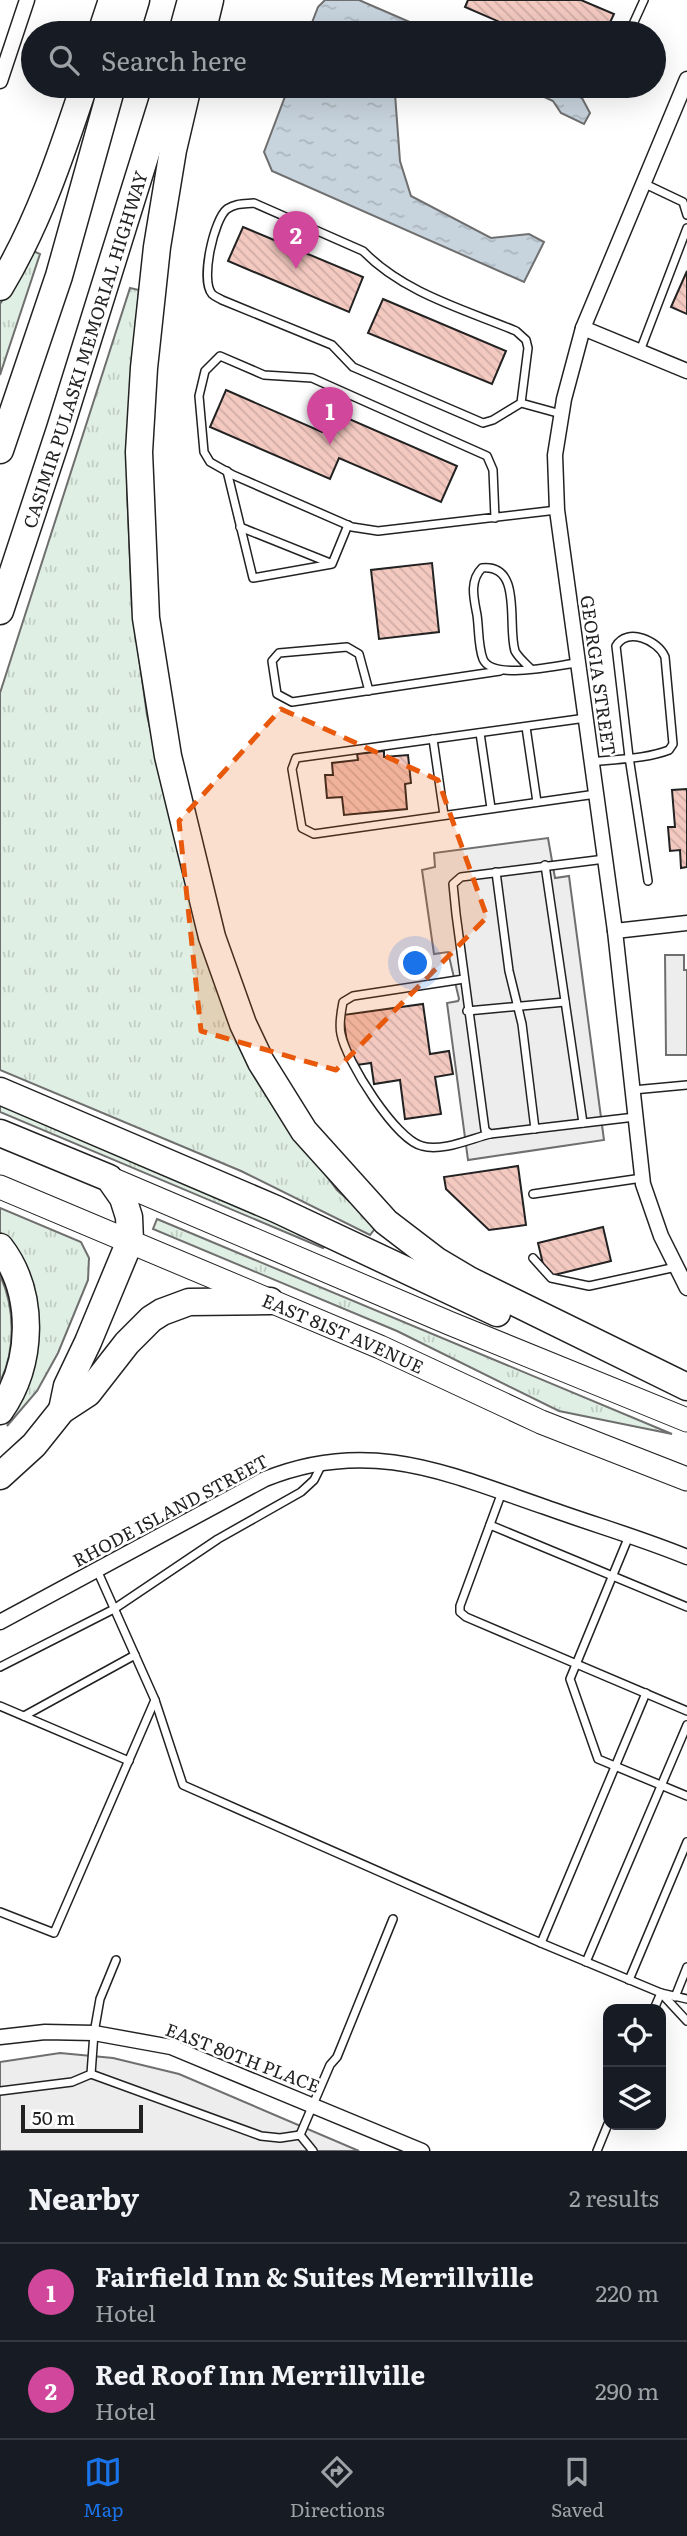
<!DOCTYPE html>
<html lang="en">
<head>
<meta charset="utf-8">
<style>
	:root { --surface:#171b24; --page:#20242c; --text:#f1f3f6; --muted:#9ea1a6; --line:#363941; --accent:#1a73e8 }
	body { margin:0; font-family:Literata,serif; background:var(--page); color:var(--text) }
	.controls { position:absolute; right:21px; bottom:21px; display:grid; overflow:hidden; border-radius:14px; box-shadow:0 7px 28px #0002 }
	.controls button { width:63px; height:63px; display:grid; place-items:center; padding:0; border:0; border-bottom:2px solid var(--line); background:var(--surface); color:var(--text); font:35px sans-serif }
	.scale { position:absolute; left:21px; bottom:18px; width:122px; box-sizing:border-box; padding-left:7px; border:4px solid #222; border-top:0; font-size:19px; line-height:24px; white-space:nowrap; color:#222; -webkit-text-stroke:5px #fff; paint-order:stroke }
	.you { position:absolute; left:416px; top:964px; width:24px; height:24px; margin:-18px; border:5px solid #fff; border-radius:50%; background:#1a73e8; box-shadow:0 0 0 10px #1a73e833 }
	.badge { display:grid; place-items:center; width:46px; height:46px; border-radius:50%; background:var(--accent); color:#fff; font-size:23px; font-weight:700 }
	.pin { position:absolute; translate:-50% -58px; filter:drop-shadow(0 2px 4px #0008) }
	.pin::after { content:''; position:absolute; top:37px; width:24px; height:21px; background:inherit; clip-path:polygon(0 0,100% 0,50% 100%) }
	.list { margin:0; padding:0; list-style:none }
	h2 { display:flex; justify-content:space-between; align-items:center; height:91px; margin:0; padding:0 28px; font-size:30px }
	h2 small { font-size:23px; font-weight:400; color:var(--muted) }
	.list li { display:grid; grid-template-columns:46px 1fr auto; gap:21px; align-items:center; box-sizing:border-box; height:98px; padding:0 28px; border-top:2px solid var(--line) }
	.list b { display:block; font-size:26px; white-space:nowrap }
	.list p { margin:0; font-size:23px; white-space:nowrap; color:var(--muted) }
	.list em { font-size:23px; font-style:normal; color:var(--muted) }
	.icon { flex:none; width:38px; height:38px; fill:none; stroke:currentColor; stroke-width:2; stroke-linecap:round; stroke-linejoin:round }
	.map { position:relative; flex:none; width:687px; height:2151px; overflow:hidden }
	.search { position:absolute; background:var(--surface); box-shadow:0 7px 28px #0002; left:21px; right:21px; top:21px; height:77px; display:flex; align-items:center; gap:18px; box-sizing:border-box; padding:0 24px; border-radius:38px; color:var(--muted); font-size:26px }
	.sheet { height:287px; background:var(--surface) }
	nav { display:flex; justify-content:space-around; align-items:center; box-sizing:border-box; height:98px; border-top:2px solid var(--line); background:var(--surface); font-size:19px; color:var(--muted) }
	nav a { display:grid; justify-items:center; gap:4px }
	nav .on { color:var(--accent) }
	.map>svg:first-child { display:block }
</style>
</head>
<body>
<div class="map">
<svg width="687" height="2151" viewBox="0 0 687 2151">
	<defs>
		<pattern id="grass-tufts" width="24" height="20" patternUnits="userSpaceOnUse" patternTransform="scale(1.75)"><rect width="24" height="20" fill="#e0efe3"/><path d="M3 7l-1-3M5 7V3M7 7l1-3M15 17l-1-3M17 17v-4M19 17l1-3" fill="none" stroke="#c0cdc2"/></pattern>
		<pattern id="water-ripples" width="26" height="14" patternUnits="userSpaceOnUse" patternTransform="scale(1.75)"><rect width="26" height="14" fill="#c7d3dd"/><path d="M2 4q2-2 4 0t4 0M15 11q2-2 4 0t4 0" fill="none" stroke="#abb5bd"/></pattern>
		<pattern id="building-back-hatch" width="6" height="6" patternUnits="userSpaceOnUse" patternTransform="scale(1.75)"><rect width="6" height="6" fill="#f3c9c0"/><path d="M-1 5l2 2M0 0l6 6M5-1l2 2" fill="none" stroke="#d0aca5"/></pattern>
	</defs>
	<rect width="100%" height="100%" fill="#fff"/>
	<!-- grass -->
	<g fill="url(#grass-tufts)" stroke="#6f6f6f" stroke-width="2">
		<polygon points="31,250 40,254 0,375 0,304 21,272"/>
		<polygon points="130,288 139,290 130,391 127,489 132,607 147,715 174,832 286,1121 337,1190 377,1226 370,1235 241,1171 0,1070 0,693"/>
		<polygon points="0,1104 241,1205 325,1246 323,1248 0,1112"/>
		<polygon points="0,1208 81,1242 89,1258 88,1280 58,1353 37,1391 7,1426 26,1391 5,1237 0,1232"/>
		<polygon points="157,1219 672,1434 559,1411 397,1331 153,1229"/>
		<path d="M0 1275C15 1307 16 1350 0 1382Z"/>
	</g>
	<!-- parking -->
	<g fill="#ededed" stroke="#6f6f6f" stroke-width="2">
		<polygon points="548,838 555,878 569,876 604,1140 468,1160 447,1003 458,1001 459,999 448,952 434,954 422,870 435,867 434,853"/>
		<polygon points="665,955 684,955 684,970 687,970 687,1055 666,1055"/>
		<polygon points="60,2053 113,2058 179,2074 359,2151 0,2151 0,2062"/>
	</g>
	<!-- water -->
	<g fill="url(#water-ripples)" stroke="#6f6f6f" stroke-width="2">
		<polygon points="325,0 359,0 435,33 308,33 318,7"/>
		<polygon points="289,86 405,86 395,94 400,161 411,196 491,238 529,234 544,242 524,282 272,171 264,152"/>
		<polygon points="511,86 555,86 582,98 590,113 584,124 561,113 553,101 525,88"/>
	</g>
	<!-- building -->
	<g fill="url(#building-back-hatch)" stroke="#222" stroke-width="2">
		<polygon points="468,0 581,0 614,14 605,33 525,33 465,7"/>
		<polygon points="243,227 363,277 349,312 228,261"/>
		<polygon points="687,271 687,314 671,307"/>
		<polygon points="383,299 506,351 492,384 368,333"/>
		<polygon points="226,390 322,432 331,411 457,466 441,502 339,458 330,479 210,427"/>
		<polygon points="432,563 439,632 379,639 371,570"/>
		<polygon points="384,751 384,757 408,755 411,783 405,784 407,809 344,815 342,797 327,798 325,775 333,775 332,763 358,760 357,754"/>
		<polygon points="687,789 687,867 681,868 680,850 670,851 668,827 675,827 672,790"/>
		<polygon points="423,1004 430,1054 449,1051 453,1074 435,1077 441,1114 405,1119 400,1080 374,1084 371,1063 357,1065 348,1050 343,1015"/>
		<polygon points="518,1166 526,1225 489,1230 446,1189 444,1177"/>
		<polygon points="603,1227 611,1261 546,1277 538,1243"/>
	</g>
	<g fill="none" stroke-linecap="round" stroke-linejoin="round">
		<defs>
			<g id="lane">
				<polyline points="629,33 644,0"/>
				<polyline points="643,183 683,202 687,215"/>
				<polyline points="640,351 687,228"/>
				<path d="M521 403 528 348 526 340 516 331C463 309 404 293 363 251L254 203C244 204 236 203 227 209 214 219 200 280 212 294 215 297 219 298 222 300L332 345 353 367 483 423 493 420 521 403 561 414"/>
				<polyline points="227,471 253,578 332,564 348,525"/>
				<polyline points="495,518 493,470 487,456 312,378 264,375 220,356 205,371 199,396 204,452 210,462 233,475 352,527 378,531 557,510"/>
				<polyline points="240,527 330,563"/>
				<path d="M530 668C525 663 518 657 515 651 507 625 523 564 482 568 469 581 474 599 477 615 479 628 478 646 483 659 492 681 558 665 577 663"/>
				<polyline points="369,691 359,654 347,647 279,653 272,661 277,694 292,702 500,671"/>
				<polyline points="586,718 296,758 292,769 302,828 314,834 596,794"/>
				<polyline points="526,727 537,802"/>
				<polyline points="480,733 491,808"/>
				<polyline points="433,739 444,815"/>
				<path d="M592 762C617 759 646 759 669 750L673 744 665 657C658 640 627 627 616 646L629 757 648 881"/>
				<polyline points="605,859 461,877 453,884 456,914 485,1130 490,1134 635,1117"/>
				<polyline points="545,865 583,1123"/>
				<polyline points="496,872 509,971 522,1024 535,1129"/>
				<path d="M464 979 353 996 343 1002C341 1012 339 1025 341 1034 346 1061 396 1140 422 1146 442 1152 470 1139 490 1134"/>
				<polyline points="467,1011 565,1002"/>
				<polyline points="633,1090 687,1085"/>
				<polyline points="533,1194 642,1178"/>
				<polyline points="533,1258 551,1278 589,1286 676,1267"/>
				<polyline points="502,1492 460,1606 460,1612 466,1617 687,1711"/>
				<polyline points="490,1525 687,1607"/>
				<polyline points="629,1536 570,1679 598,1759 687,1796"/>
				<polyline points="0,1667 114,1609 218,1539 301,1492 314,1480 322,1464"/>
				<polyline points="155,1700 183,1785 541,1943 661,1993 687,1999"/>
				<polyline points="0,1706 129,1761"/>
				<polyline points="24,1716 135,1655"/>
				<polyline points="0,1912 54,1933 155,1700 97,1570"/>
				<polyline points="541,1943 646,1693"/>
				<polyline points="586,1962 687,1725"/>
				<polyline points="629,1980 687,1842"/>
				<polyline points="675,1997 687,1967"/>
				<polyline points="654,2009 661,1993 687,2021"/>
				<polyline points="91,2074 261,2136 280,2138 300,2135"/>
				<polyline points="0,2091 72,2082 91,2074 94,2033 100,1999 116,1960"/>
				<polyline points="313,2151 300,2135 330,2065 337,2057 393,1919"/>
				<polyline points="597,2151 608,2124"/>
			</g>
			<g id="street">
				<polyline points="687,79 583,328 564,399 555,455 557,510 615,931 643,1184 661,1236 687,1288"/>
				<polyline points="0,81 27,0"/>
				<polyline points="583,328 687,371"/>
				<polyline points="615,931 687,923"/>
				<path d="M0 1622 265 1479C369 1437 446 1473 545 1507 592 1524 641 1538 687 1557"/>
				<polyline points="0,2037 45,2032 94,2033 171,2047 422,2151"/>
			</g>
			<g id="primary">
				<polyline points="109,1178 449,1323 687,1420"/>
				<path id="s1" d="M0 1187 380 1347 541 1422 687 1479"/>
			</g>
			<g id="highway">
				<polyline points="101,33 112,0"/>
				<polyline points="126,33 136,0"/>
				<polyline points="182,33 191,0"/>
				<polyline points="202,33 210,0"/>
				<polyline points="188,86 173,150 157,247 144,368 139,452 146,618 168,756 212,937 243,1024 261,1062 304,1131 386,1222 437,1261 469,1280 687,1387"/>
				<path d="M0 287C38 224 61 155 84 86"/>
				<polyline points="0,450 59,276 112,86"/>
				<path id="s2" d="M0 611 60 429 167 86"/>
				<polyline points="0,1091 276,1209 497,1313"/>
				<polyline points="0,1133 109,1178 123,1198 129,1217 130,1241 88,1342 67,1386 62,1410"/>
				<path d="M0 1247C36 1294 33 1364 0 1411"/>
				<polyline points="0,1476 34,1445 62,1410 88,1393 127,1343 151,1319 162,1312 189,1302 270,1301"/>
			</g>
		</defs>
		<!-- lane casing -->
		<use href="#lane" stroke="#222" stroke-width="10"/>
		<!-- street casing -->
		<use href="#street" stroke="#222" stroke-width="17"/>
		<!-- primary casing -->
		<use href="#primary" stroke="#222" stroke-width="25"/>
		<!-- highway casing -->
		<use href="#highway" stroke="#222" stroke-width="29"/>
		<!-- lane -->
		<use href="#lane" stroke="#fff" stroke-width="7"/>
		<!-- street -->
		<use href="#street" stroke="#fff" stroke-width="14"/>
		<!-- primary -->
		<use href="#primary" stroke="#fff" stroke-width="23"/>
		<!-- highway -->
		<use href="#highway" stroke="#fff" stroke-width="26"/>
	</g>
	<!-- marked area -->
	<path fill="#e8590c" fill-opacity="0.2" stroke="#e8590c" stroke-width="5" stroke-dasharray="14 9" stroke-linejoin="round" d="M281 709 438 780 487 917 336 1070 201 1031 179 821Z"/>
	<g text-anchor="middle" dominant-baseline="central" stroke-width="5" stroke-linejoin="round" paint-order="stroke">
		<!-- street labels -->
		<g font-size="18" fill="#222" stroke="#fff">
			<text stroke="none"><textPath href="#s2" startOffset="275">CASIMIR PULASKI MEMORIAL HIGHWAY</textPath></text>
			<text transform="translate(599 675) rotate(82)">GEORGIA STREET</text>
			<text stroke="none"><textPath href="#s1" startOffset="373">EAST 81ST AVENUE</textPath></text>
			<text transform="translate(170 1510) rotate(-28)">RHODE ISLAND STREET</text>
			<text transform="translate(243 2057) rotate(21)">EAST 80TH PLACE</text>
		</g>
	</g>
</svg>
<div class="controls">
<button><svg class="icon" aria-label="locate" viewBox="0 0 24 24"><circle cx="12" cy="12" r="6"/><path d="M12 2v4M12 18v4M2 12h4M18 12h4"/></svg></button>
<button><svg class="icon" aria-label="layers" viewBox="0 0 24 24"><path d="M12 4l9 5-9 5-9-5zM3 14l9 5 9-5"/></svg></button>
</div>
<div class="scale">50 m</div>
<div class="you"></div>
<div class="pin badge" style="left:330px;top:445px;background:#d1479c">1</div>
<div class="pin badge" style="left:296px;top:269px;background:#d1479c">2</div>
<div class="search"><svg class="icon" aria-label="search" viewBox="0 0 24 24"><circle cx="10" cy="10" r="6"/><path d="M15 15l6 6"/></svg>Search here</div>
</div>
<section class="sheet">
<h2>Nearby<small>2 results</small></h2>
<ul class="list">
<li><span class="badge" style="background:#d1479c">1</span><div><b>Fairfield Inn &amp; Suites Merrillville</b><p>Hotel</p></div><em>220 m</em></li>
<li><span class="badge" style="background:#d1479c">2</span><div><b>Red Roof Inn Merrillville</b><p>Hotel</p></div><em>290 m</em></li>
</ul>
</section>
<nav>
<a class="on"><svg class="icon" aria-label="map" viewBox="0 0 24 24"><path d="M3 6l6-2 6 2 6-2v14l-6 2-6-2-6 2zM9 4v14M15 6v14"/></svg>Map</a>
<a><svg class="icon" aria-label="directions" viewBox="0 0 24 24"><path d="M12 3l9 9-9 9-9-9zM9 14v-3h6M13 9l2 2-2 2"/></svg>Directions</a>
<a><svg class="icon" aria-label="saved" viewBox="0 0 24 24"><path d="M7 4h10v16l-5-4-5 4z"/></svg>Saved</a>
</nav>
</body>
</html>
